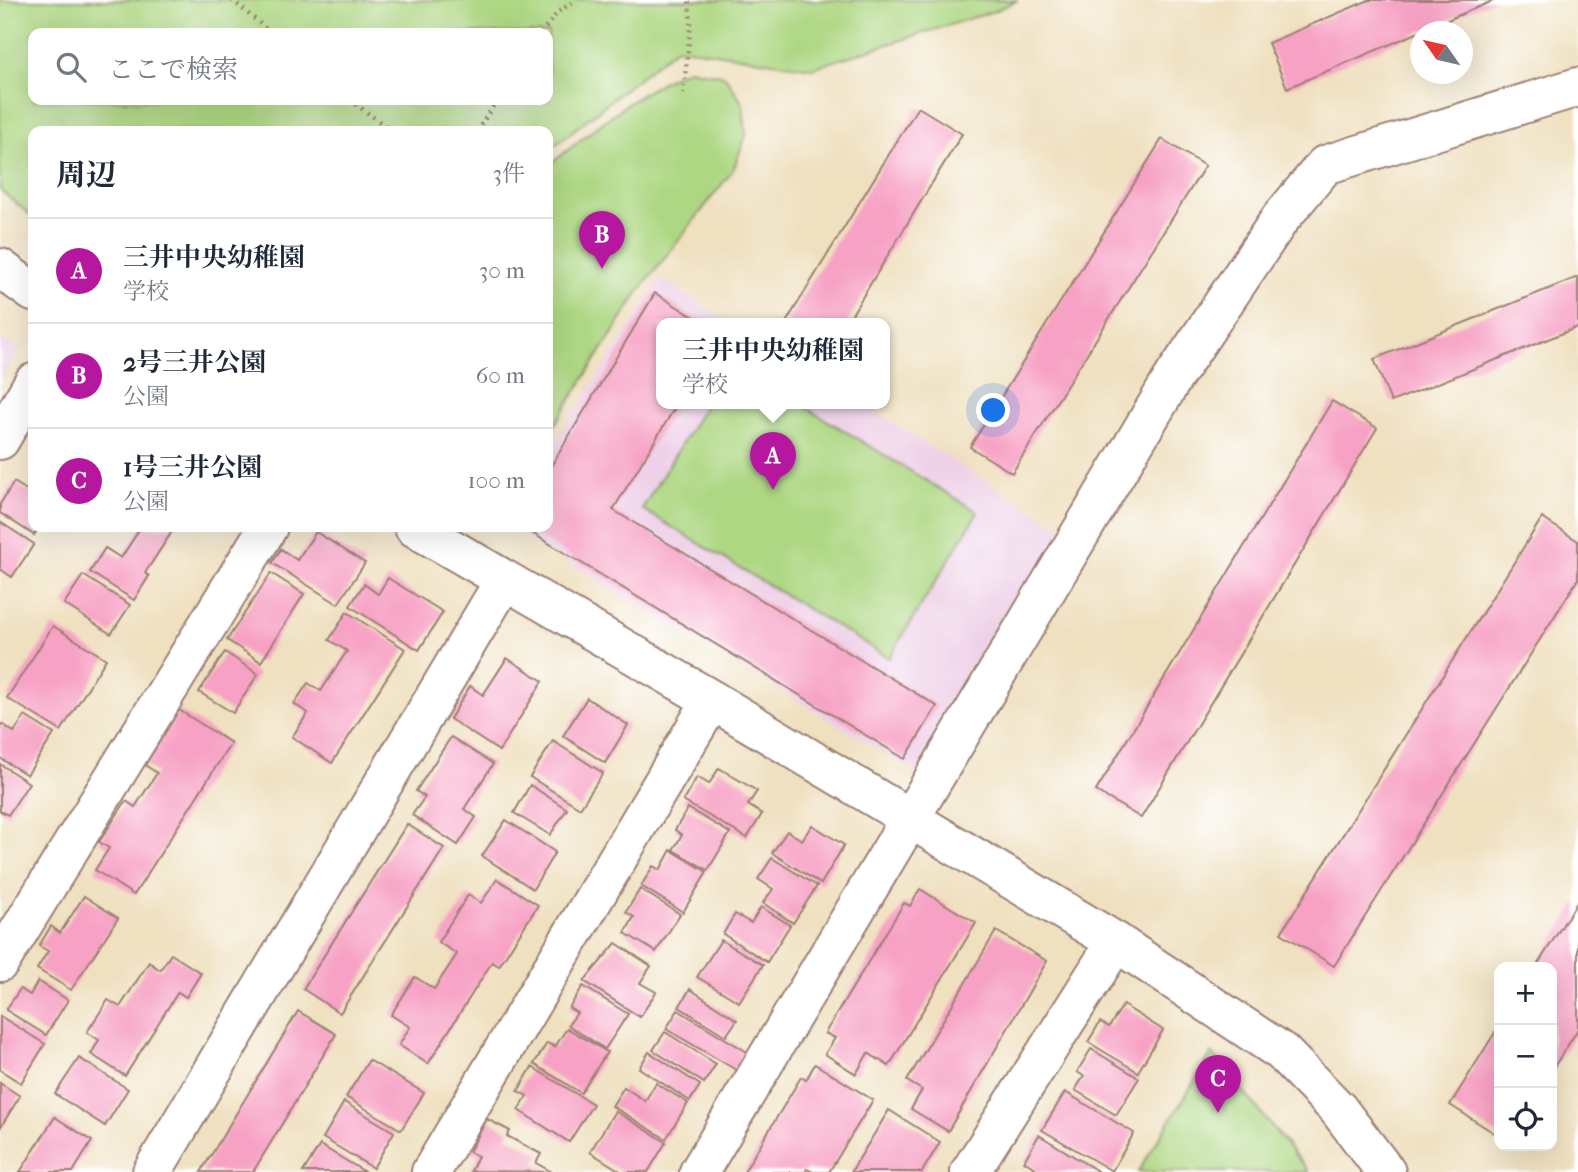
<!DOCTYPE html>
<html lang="ja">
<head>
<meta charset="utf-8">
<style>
	:root { --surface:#fff; --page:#f6f6f7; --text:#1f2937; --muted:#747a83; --line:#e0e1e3; --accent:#b5179e }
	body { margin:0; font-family:"IM FELL French Canon","Noto Serif JP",serif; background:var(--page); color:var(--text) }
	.controls { position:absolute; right:21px; bottom:21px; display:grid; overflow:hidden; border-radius:14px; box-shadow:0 7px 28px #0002 }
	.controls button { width:63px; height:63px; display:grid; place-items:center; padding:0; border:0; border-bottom:2px solid var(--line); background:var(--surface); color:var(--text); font:35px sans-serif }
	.compass { position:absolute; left:1410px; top:21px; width:63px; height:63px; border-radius:50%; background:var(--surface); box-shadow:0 7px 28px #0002; rotate:304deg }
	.you { position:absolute; left:994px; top:411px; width:24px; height:24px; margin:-18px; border:5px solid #fff; border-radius:50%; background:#1a73e8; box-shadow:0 0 0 10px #1a73e833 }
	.badge { display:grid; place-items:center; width:46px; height:46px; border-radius:50%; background:var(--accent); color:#fff; font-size:23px; font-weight:700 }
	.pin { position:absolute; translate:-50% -58px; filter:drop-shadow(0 2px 4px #0008) }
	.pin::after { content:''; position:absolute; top:37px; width:24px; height:21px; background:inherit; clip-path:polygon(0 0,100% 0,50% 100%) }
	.popup { position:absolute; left:656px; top:318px; width:234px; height:91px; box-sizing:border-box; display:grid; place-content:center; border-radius:14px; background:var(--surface); filter:drop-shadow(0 2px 5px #0005); font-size:23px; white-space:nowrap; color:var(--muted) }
	.popup b { font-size:26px; color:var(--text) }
	.popup::after { content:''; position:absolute; left:50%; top:100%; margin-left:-14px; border:14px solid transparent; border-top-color:var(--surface) }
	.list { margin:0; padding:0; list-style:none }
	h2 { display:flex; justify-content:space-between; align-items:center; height:91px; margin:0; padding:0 28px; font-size:30px }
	h2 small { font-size:23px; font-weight:400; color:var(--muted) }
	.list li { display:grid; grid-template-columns:46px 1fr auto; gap:21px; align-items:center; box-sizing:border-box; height:105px; padding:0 28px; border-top:2px solid var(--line) }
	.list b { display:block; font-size:26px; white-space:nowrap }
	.list p { margin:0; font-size:23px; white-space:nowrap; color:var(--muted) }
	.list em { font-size:23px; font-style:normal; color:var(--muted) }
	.icon { flex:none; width:38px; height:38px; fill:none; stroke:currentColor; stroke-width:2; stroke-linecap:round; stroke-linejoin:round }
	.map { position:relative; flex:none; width:1578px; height:1172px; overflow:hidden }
	.search { position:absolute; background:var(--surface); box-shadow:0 7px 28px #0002; left:28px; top:28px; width:525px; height:77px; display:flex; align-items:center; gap:18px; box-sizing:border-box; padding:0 24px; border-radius:14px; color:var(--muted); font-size:26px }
	.panel { position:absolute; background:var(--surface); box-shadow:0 7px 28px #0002; left:28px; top:126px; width:525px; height:406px; border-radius:14px }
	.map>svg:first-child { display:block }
</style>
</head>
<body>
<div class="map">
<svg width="1578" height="1172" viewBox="0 0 1578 1172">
	<rect width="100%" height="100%" fill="#fff"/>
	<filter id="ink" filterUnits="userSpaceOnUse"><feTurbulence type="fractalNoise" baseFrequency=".0143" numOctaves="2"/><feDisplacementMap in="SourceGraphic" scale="14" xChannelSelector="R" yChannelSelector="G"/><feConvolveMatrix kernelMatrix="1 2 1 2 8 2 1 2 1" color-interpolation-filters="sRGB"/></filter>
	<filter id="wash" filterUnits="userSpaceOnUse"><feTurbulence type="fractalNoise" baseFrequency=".00686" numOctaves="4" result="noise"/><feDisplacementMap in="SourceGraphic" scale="28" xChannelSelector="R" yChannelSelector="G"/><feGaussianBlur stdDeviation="1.57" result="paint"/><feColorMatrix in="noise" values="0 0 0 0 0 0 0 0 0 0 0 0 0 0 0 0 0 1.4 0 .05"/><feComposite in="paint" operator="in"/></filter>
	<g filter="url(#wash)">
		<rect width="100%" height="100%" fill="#efe0bf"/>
		<!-- built -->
		<g fill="#eed0e7">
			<polygon points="661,279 733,324 661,324 661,404 862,404 1068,532 918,773 509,527 548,527 548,453"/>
			<polygon points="0,337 19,349 0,382"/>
		</g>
		<!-- green -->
		<g fill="#add782" stroke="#7c7b56" stroke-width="2" fill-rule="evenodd">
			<path d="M0 0H1018L994 11 812 68 677 47 548 151V131H33V217L0 190ZM33 33H548V100H33Z"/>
			<path d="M688 69 725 76 743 104 746 135 733 170 640 290 548 435V166C594 130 634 93 688 69Z"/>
			<polygon points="706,404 800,404 978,512 889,658 642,509"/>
			<polygon points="1212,1053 1309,1172 1138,1172"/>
		</g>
		<g id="blocks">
			<!-- building -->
			<g fill="#f7a2c4">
				<polygon points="1369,0 1495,0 1287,88 1268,43"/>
				<polygon points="918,107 962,134 846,324 785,324"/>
				<polygon points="1162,139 1205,166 1012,473 970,447"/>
				<polygon points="1578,277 1578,327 1391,402 1374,359"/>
				<polygon points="655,293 705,324 661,324 661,404 677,404 613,510 937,706 905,759 522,527 548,527 548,471"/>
				<polygon points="1332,401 1377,428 1141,818 1096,791"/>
				<polygon points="14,482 33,494 33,527 39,527 34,535 0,513 0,504"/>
				<polygon points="1542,518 1578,541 1578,579 1334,966 1281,933"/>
				<polygon points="0,522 34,544 12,577 0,569"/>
				<polygon points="141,527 175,527 145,573 149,576 134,600 90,572 105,548 121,558"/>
				<polygon points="316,532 365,563 338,604 272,563 281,549 297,560"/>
				<polygon points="271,573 304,594 261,662 227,640"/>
				<polygon points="83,575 130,605 111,634 64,604"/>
				<polygon points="388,578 443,612 419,650 350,606 364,584 378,594"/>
				<polygon points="347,612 405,649 332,763 292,737 308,713 294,704 308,683 321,691 347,651 329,640"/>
				<polygon points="53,626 106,659 61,731 7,698"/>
				<polygon points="225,652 258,674 233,713 199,692"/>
				<polygon points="507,658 543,681 499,751 450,719 470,686 483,695"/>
				<polygon points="587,698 628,725 605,763 563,736"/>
				<polygon points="179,710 231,743 134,895 95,870 109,848 99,842 126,801 135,807 157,773 145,765"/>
				<polygon points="25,716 54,734 27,775 0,758 0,727 2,724 14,732"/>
				<polygon points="451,737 493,764 464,809 476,817 458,845 412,815 425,797 416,791"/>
				<polygon points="553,741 603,773 580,808 530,777"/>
				<polygon points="0,764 29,783 8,815 0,811"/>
				<polygon points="719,768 757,791 748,805 762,814 747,838 683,801 697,777 709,784"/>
				<polygon points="530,785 567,809 550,835 514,813"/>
				<polygon points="688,808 730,833 708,870 673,850 682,835 675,830"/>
				<polygon points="506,820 555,852 533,889 482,856"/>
				<polygon points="407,824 444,848 340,1013 303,989"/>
				<polygon points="812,825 844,845 821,884 772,853 787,831 802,840"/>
				<polygon points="671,850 707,872 683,912 641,886 653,866 660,870"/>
				<polygon points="772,858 817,886 793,923 763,903 773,889 758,879"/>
				<polygon points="497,879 538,905 499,966 492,962 428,1064 399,1045 410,1027 391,1015 415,977 434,989 457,954 438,942 468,895 481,903"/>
				<polygon points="640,889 680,914 656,952 625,933 634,917 626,912"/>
				<polygon points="920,889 976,923 889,1066 868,1053 856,1074 825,1054 835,1038 825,1033 904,903 910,906"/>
				<polygon points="84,896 118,918 71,990 37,969 48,951 39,946 51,926 60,933"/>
				<polygon points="1578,901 1578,1029 1552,1070 1552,967 1536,967"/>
				<polygon points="761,907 790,925 767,962 723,934 735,914 751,923"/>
				<polygon points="996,931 1047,961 948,1131 911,1109 922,1090 907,1081"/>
				<polygon points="721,940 763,965 739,1002 697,977"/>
				<polygon points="616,943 651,966 640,983 656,992 640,1017 584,981"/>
				<polygon points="171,954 201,973 186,997 178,992 125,1076 91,1054 99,1040 87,1032 108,1000 120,1007 149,962 160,970"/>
				<polygon points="38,981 68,1000 46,1035 6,1010 20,989 30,995"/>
				<polygon points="583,986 628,1014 605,1049 568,1025 577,1013 569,1008"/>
				<polygon points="690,989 737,1020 726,1036 679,1007"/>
				<polygon points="1123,1005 1163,1030 1138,1072 1088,1042 1100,1022 1109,1027"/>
				<polygon points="678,1010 749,1053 738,1071 666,1029"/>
				<polygon points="298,1011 336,1034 253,1172 201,1172"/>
				<polygon points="0,1016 45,1044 21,1083 0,1070"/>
				<polygon points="1499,1026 1499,1136 1450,1105"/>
				<polygon points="567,1028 607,1052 581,1093 534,1064 547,1043 555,1047"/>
				<polygon points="665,1032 716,1064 704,1083 653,1050"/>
				<polygon points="1091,1049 1139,1078 1116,1115 1075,1090 1084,1076 1077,1072"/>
				<polygon points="649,1052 700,1085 690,1101 639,1068"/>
				<polygon points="79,1058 128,1089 105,1126 55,1094"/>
				<polygon points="369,1060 424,1093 401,1130 346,1097"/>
				<polygon points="815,1064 873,1100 829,1172 813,1172 807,1169 805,1172 744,1172 801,1077 806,1080"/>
				<polygon points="532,1067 593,1104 569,1142 518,1110 527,1096 518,1091"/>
				<polygon points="0,1083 20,1096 0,1128"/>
				<polygon points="656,1083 688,1103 666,1139 612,1106 624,1087 645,1101"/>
				<polygon points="1065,1092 1134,1133 1112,1171 1042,1130"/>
				<polygon points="344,1102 394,1132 373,1168 323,1138"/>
				<polygon points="889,1110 940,1142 922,1172 851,1172"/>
				<polygon points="615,1111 666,1142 648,1172 622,1172 590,1152"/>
				<polygon points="55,1117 92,1141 73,1172 20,1172"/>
				<polygon points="487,1119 510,1131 507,1136 541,1154 536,1163 552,1172 471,1171 478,1156 469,1152"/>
				<polygon points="1039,1135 1099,1172 1033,1172 1035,1168 1024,1161"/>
				<polygon points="320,1145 365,1172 303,1172"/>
			</g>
		</g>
	</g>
	<g filter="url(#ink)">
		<use href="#blocks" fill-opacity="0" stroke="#9c8075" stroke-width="2"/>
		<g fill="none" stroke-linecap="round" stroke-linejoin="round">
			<defs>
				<g id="minor">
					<polyline points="0,440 33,383"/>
					<polyline points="0,962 268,527"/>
					<polyline points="152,1172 504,581"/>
					<polyline points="431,1172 712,700"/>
					<polyline points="699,1172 1173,378 1280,219 1325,165 1578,87"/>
					<polyline points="970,1172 1116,942"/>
				</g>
				<g id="tertiary">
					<polyline points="0,268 33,292"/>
					<polyline points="414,527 712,700 1116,942 1282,1052 1338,1109 1386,1172"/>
				</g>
			</defs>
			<!-- minor casing -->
			<use href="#minor" stroke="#9c8075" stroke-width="42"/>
			<!-- tertiary casing -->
			<use href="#tertiary" stroke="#9c8075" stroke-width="42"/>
			<!-- path -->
			<g stroke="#9c8075" stroke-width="4.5" stroke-dasharray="2 5" stroke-linecap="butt">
				<polyline points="232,0 271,33"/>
				<polyline points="541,33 558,12 576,0"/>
				<polyline points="683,94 691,24 689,0"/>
				<polyline points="350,100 392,131"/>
				<polyline points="477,131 497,100"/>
			</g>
			<!-- minor -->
			<use href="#minor" stroke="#fff" stroke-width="38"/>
			<!-- tertiary -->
			<use href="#tertiary" stroke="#fff" stroke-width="38"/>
		</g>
	</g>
</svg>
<div class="controls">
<button>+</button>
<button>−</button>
<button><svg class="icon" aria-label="locate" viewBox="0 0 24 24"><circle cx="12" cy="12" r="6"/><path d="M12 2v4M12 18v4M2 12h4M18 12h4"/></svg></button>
</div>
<svg class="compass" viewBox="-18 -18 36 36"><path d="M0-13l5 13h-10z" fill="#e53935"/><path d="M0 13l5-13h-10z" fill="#747a83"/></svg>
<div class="you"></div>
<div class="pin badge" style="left:773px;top:490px">A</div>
<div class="popup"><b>三井中央幼稚園</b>学校</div>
<div class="pin badge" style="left:602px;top:269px">B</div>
<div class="pin badge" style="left:1218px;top:1113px">C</div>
<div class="search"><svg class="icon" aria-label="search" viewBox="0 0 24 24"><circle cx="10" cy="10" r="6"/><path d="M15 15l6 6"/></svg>ここで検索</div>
<section class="panel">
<h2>周辺<small>3件</small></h2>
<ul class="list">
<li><span class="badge">A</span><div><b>三井中央幼稚園</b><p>学校</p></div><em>30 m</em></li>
<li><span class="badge">B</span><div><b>2号三井公園</b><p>公園</p></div><em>60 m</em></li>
<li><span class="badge">C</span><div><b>1号三井公園</b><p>公園</p></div><em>100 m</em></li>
</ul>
</section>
</div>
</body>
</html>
